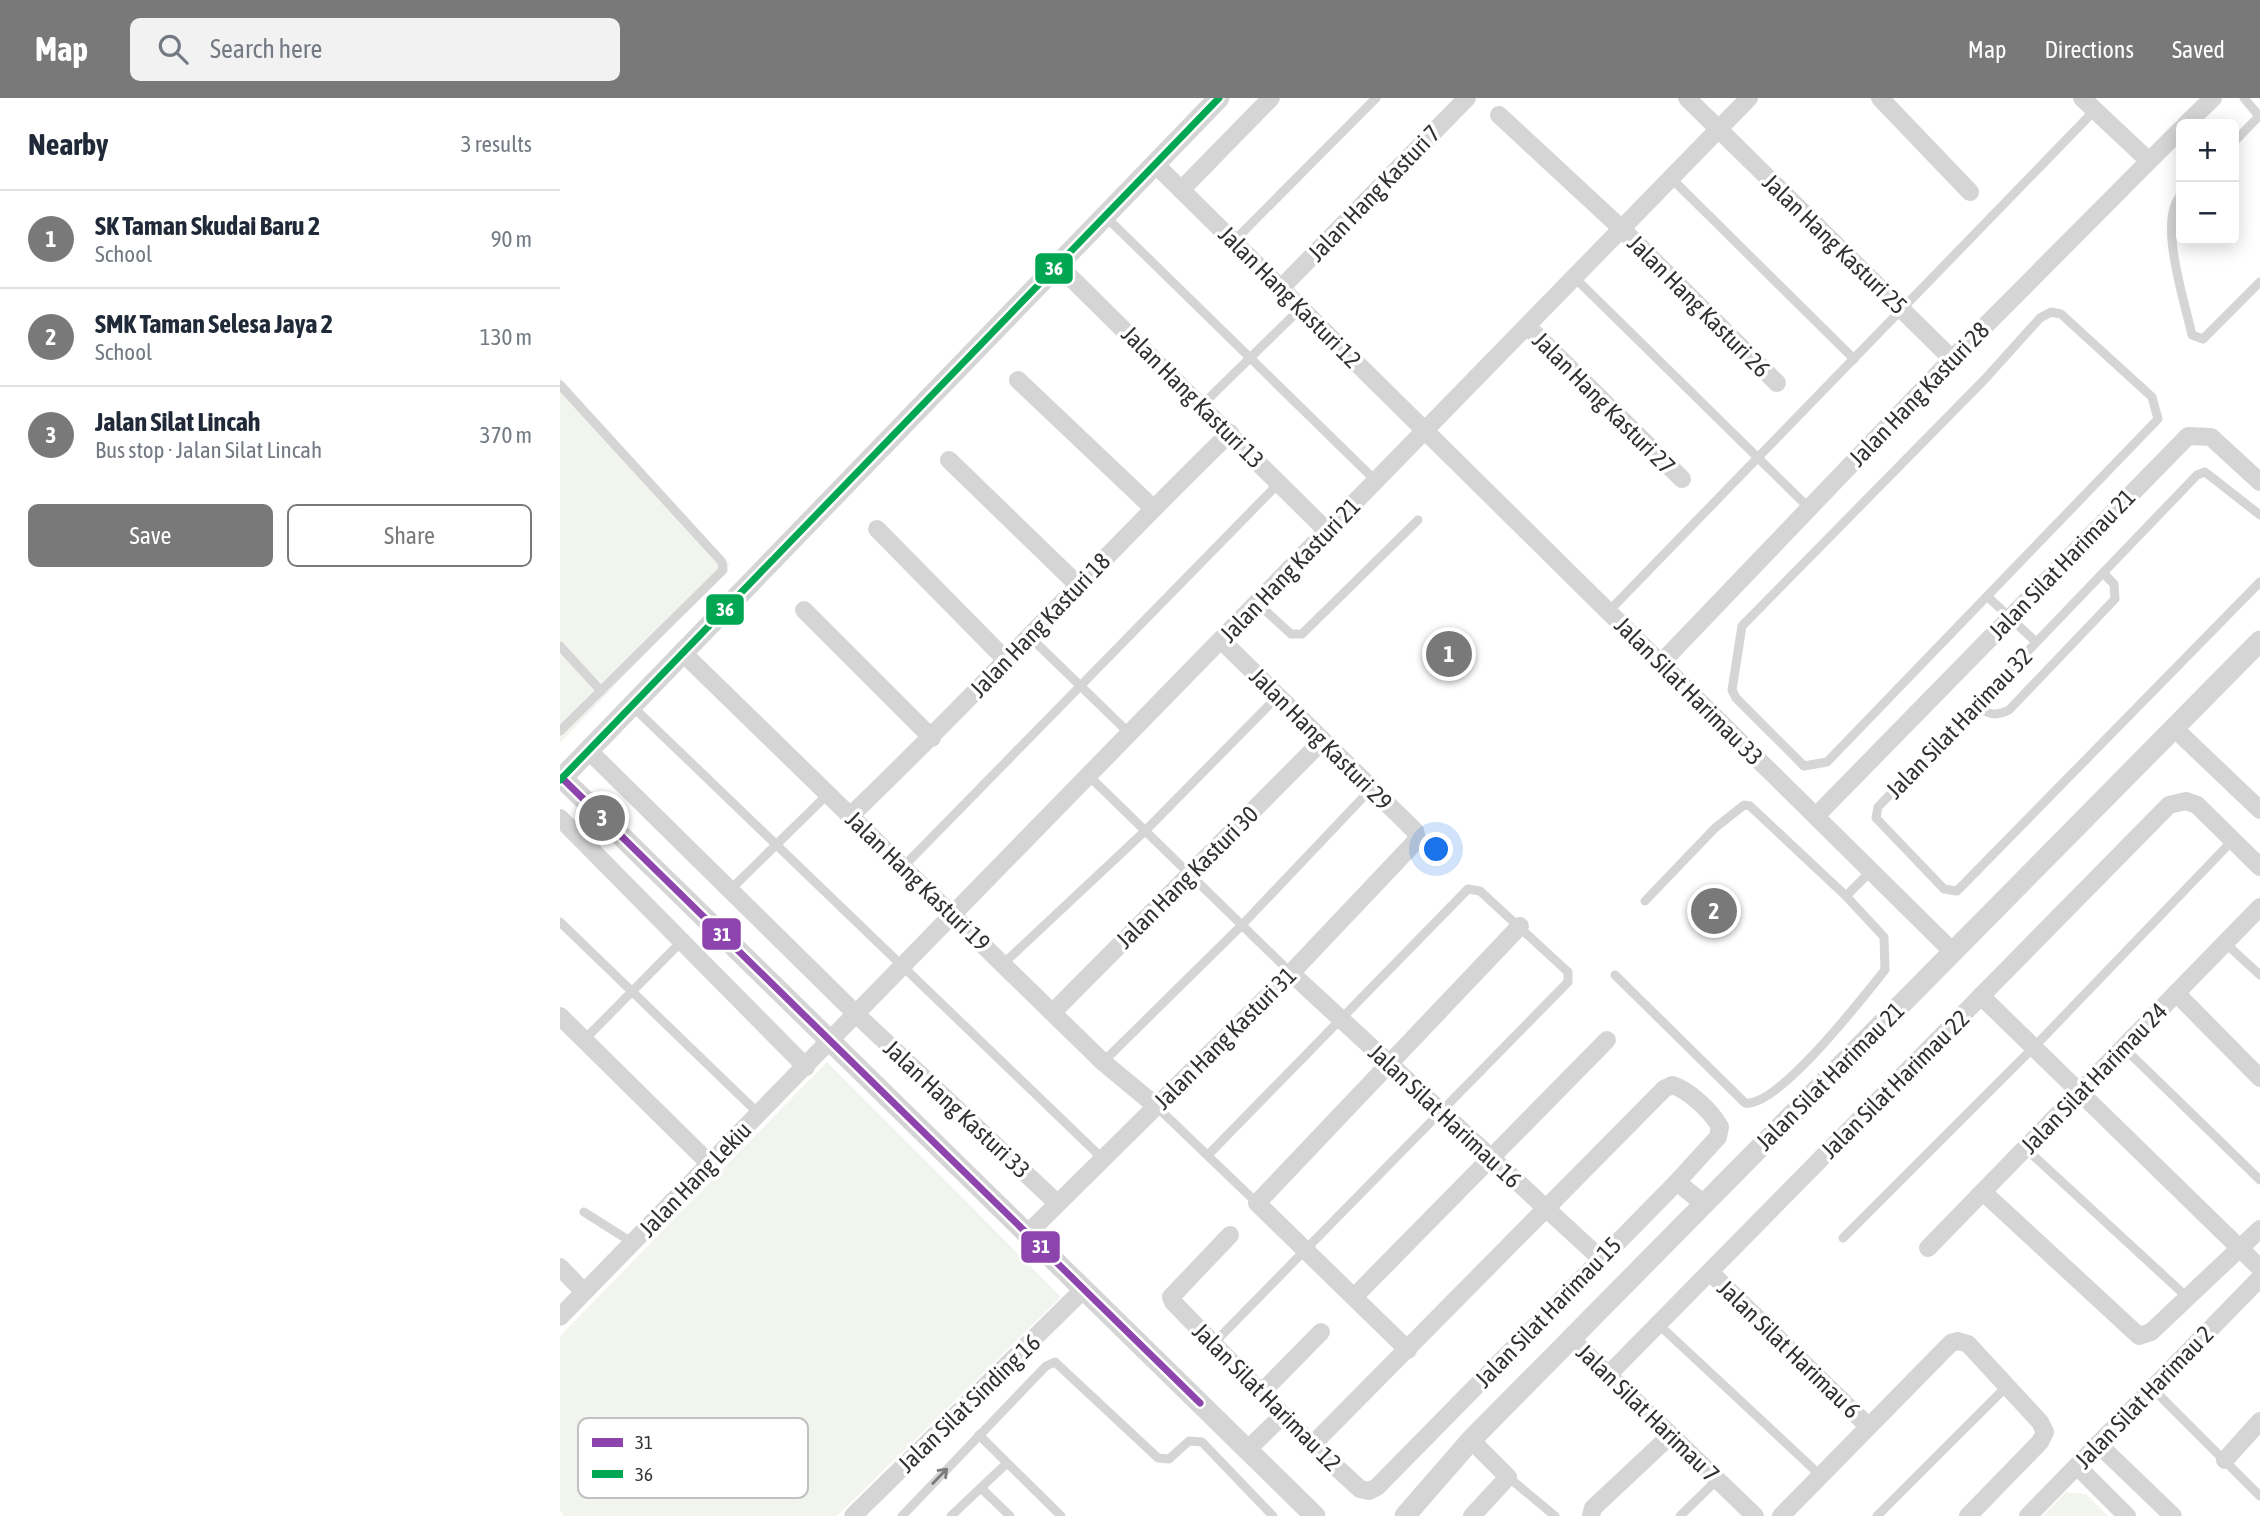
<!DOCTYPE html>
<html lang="en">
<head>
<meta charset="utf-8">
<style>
	:root { --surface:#fff; --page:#f2f2f3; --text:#1f2937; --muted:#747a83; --line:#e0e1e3; --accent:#797979 }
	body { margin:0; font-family:"Asap Condensed",sans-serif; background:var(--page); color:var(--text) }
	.controls { position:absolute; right:21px; top:21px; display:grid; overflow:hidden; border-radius:10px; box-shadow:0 4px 18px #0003 }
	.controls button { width:63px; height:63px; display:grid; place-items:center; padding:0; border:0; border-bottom:2px solid var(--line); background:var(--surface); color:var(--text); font:35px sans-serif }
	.you { position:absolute; left:877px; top:752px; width:24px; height:24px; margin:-18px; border:5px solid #fff; border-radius:50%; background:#1a73e8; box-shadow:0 0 0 10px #1a73e833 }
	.badge { display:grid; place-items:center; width:46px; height:46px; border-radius:50%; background:var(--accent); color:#fff; font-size:23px; font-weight:700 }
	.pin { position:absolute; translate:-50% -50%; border:4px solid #fff; box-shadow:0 2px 7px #0006 }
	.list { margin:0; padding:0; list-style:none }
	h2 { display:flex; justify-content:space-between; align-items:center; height:91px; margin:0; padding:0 28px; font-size:30px }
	h2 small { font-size:23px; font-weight:400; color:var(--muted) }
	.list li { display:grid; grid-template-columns:46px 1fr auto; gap:21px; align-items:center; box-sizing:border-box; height:98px; padding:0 28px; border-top:2px solid var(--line) }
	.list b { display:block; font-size:26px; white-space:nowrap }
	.list p { margin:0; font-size:23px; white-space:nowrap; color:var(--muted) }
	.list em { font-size:23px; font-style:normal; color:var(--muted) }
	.actions { display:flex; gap:14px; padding:21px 28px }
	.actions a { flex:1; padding:16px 0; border:2px solid var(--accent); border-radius:10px; text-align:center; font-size:24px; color:var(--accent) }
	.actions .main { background:var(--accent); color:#fff }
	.icon { flex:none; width:38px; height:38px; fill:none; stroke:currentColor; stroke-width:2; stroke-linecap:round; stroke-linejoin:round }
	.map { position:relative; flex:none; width:1700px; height:1418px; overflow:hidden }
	header { display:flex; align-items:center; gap:42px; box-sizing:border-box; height:98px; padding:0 35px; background:var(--accent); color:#fff }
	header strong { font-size:33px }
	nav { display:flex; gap:38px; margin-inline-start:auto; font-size:24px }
	.search { width:490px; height:63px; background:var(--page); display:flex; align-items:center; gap:18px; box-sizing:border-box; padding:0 24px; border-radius:10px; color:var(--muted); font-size:26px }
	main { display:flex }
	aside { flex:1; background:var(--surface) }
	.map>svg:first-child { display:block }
</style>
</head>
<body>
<header>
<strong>Map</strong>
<div class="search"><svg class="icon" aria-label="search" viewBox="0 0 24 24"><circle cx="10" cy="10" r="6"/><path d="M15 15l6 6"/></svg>Search here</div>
<nav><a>Map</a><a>Directions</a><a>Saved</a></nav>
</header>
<main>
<aside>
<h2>Nearby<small>3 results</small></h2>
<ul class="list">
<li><span class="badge">1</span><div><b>SK Taman Skudai Baru 2</b><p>School</p></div><em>90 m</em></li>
<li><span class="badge">2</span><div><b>SMK Taman Selesa Jaya 2</b><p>School</p></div><em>130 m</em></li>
<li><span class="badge">3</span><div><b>Jalan Silat Lincah</b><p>Bus stop · Jalan Silat Lincah</p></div><em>370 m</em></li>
</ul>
<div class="actions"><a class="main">Save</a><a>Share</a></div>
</aside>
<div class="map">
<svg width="1700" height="1418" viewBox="0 0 1700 1418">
	<rect width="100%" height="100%" fill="#fff"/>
	<!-- green -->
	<g fill="#f1f5ee">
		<polygon points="0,279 170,467 0,645"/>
		<polygon points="267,964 501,1199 277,1418 4,1418 0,1412 0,1238"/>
		<polygon points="1506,1394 1526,1396 1548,1418 1483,1418"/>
	</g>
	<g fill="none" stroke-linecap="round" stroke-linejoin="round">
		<!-- service -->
		<g stroke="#d5d5d5" stroke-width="9">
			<polyline points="1684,0 1700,19"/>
			<polyline points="1674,44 1699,18"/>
			<polyline points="1111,80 1294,261"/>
			<path d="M1621 97C1597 122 1625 204 1632 237L1643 241 1700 184"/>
			<polyline points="545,118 816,383"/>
			<polyline points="673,144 816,0"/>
			<polyline points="1014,179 1249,410"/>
			<polygon points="1491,214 1501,216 1592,299 1598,321 1267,664 1244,668 1176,600 1172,592 1182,528 1425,281 1480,220"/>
			<polyline points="0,287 162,464 163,472 0,633"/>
			<polyline points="642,307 741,210"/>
			<polyline points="1700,417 1645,374 1637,377 1318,709 1316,720 1384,791 1397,793 1700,484"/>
			<polyline points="1428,499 1476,544"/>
			<polyline points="697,505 731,536 742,536 858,422"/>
			<polyline points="1049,513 1535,12"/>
			<polyline points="469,538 570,636"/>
			<polyline points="0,548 41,593"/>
			<polyline points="72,608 543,1061"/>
			<path d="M1416 608C1428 616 1435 619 1449 612L1555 501 1554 486 1543 475"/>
			<polyline points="529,678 731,875"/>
			<polyline points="343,769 719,385"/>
			<polyline points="170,792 268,696"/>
			<polyline points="1085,803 1155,730 1184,707 1190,708 1286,798"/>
			<polyline points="0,824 199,1016"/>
			<polyline points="1665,845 1700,877"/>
			<polyline points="443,866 585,733 717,599"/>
			<path d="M1055 877 1185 1005C1218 1010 1303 899 1325 872L1324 839 1286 798 1311 773"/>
			<polyline points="24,942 122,843"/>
			<polyline points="1563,949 1700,1082"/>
			<polyline points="543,964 681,828 811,691"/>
			<polyline points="596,1008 697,1105"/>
			<polyline points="1465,1050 1628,1200"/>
			<polyline points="648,1057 908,791 920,793 1008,874 1008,884 653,1246"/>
			<polyline points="24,1114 73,1145"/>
			<polyline points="1283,1140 1474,949 1672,743"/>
			<polyline points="1098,1226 1260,1377"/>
			<polyline points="1593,1291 1700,1398"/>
			<polyline points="419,1337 501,1418"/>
			<polyline points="948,1379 995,1418"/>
			<polyline points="421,1390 450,1418"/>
			<polyline points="342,1418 486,1268 495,1264 598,1360 609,1361 629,1343 642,1344 713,1418"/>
			<polyline points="391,1418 447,1365"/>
			<polyline points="1120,1418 1157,1382"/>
			<polyline points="1317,1418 1447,1288"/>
		</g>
		<!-- minor -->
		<g stroke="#d5d5d5" stroke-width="18">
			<polyline points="1127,0 1392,261"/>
			<polyline points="1320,0 1410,94"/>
			<polyline points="1522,0 1589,63"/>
			<polyline points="939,17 1062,131 1217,285"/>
			<polyline points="1626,26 1653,0"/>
			<polyline points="595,66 1393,854"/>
			<polyline points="621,92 711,0"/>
			<polyline points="498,167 767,433"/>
			<polyline points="721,190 907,0"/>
			<polyline points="967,228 1122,381"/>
			<polyline points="458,282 593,410"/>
			<polyline points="389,362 518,487"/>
			<polyline points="317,431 446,562"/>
			<polyline points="244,512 372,640"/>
			<polyline points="123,555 543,964 596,1008"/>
			<polyline points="1101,565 1392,261 1621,31"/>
			<polyline points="1614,630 1700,712"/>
			<polyline points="28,652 297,917 497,1105"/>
			<path d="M290 718C420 594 541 460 670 335"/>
			<polyline points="1256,718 1628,338 1651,339 1700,384"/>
			<polyline points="0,720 246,969"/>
			<polyline points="731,875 1040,1160"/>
			<polyline points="1616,895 1700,980"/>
			<polyline points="1421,898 1700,1170"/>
			<polyline points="493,914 761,644"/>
			<polyline points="0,918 150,1066"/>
			<polyline points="1117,1084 1144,1106"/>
			<polyline points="1423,1094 1579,1238 1591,1234 1700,1131"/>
			<polyline points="469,1134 731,875 857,742 855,733 661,542"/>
			<path d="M670 1137 611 1199 613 1204 752 1347 800 1391 809 1393 817 1389 1117 1084 1158 1039 1160 1029C1152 1014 1129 992 1112 987L1104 991 752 1347"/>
			<polyline points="1368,1150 1700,809"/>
			<polyline points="0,1169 24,1194"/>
			<polyline points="1150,1174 1308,1328"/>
			<polyline points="794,1199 1047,942"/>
			<polyline points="0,1219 1189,0"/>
			<polyline points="1011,1241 1195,1418"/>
			<polyline points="848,1252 697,1105 960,828"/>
			<polyline points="1048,1277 1609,707 1626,703 1637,707 1700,769"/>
			<polyline points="701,1295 761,1234"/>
			<polyline points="911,1342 948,1379 912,1418"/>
			<polyline points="1538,1346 1613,1418"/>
			<polyline points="688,1351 723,1317"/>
			<polyline points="1665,1362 1700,1323"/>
			<polyline points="1517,1368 1567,1418"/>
			<polyline points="293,1418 524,1191"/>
			<polyline points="1031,1418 1033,1410 1111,1337"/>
			<polyline points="1221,1418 1391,1245 1398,1243 1408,1246 1480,1324 1485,1334 1480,1344 1408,1418"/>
			<polyline points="1468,1418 1700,1180"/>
		</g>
		<!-- tertiary -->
		<g stroke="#d5d5d5" stroke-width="21">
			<polyline points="2,680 755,1418"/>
			<polyline points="0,682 659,0"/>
			<polyline points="845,1418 911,1342 1700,543"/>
		</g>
		<defs>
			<polyline id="bus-1" points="2,680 640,1305"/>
			<polyline id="bus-2" points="0,682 659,0"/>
		</defs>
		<!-- bus-1 casing -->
		<use href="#bus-1" stroke="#fff" stroke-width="12"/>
		<!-- bus-2 casing -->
		<use href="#bus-2" stroke="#fff" stroke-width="12"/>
		<!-- bus-1 -->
		<use href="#bus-1" stroke="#8e44ad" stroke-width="7"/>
		<!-- bus-2 -->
		<use href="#bus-2" stroke="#00a651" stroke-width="7"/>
	</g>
	<!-- one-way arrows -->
	<defs><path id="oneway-shaft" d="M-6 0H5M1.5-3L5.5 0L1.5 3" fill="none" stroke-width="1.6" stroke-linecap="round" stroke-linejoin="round" transform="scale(1.75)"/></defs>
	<use stroke="#7b7b7b" href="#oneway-shaft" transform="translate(380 1378) rotate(-46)"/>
	<g text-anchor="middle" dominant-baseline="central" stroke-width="7" stroke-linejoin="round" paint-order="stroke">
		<!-- street labels -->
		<g font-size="24" fill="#313131" stroke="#fff">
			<text transform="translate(814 95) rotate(-46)">Jalan Hang Kasturi 7</text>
			<text transform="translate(1275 146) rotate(44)">Jalan Hang Kasturi 25</text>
			<text transform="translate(730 199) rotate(45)">Jalan Hang Kasturi 12</text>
			<text transform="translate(1139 208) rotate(45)">Jalan Hang Kasturi 26</text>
			<text transform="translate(1359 296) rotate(-46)">Jalan Hang Kasturi 28</text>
			<text transform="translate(633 299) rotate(45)">Jalan Hang Kasturi 13</text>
			<text transform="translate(1044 305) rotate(45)">Jalan Hang Kasturi 27</text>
			<text transform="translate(1502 466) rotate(-46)">Jalan Silat Harimau 21</text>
			<text transform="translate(730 472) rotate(-46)">Jalan Hang Kasturi 21</text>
			<text transform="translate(480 527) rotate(-46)">Jalan Hang Kasturi 18</text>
			<text transform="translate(1129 593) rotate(45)">Jalan Silat Harimau 33</text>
			<text transform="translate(1399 625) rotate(-46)">Jalan Silat Harimau 32</text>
			<text transform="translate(761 641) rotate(45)">Jalan Hang Kasturi 29</text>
			<text transform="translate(627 779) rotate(-45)">Jalan Hang Kasturi 30</text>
			<text transform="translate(358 783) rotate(44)">Jalan Hang Kasturi 19</text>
			<text transform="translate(665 940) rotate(-45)">Jalan Hang Kasturi 31</text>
			<text transform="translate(1270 978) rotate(-45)">Jalan Silat Harimau 21</text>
			<text transform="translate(1534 980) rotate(-46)">Jalan Silat Harimau 24</text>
			<text transform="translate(1335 986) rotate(-45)">Jalan Silat Harimau 22</text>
			<text transform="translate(397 1011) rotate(43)">Jalan Hang Kasturi 33</text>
			<text transform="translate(885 1018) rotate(43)">Jalan Silat Harimau 16</text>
			<text transform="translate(135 1081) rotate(-46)">Jalan Hang Lekiu</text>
			<text transform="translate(988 1214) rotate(-46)">Jalan Silat Harimau 15</text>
			<text transform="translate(1229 1251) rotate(44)">Jalan Silat Harimau 6</text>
			<text transform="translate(707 1299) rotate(45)">Jalan Silat Harimau 12</text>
			<text transform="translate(1584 1299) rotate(-46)">Jalan Silat Harimau 2</text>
			<text transform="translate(409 1305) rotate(-44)">Jalan Silat Sinding 16</text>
			<text transform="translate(1088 1315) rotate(44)">Jalan Silat Harimau 7</text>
		</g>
	</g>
	<!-- legend -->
	<rect x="18" y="1320" width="230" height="80" rx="10" fill="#fff" stroke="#c1c1c1" stroke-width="2"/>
	<rect x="32" y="1340" width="31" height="9" fill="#8e44ad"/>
	<rect x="32" y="1372" width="31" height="8" fill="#00a651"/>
	<g font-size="19" fill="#313131">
		<text x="75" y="1351">31</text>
		<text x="75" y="1383">36</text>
	</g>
	<g stroke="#fff" stroke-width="2.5">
		<rect x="474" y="154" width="40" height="33" rx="7" fill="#00a651"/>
		<rect x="145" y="495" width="40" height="33" rx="7" fill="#00a651"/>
		<rect x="141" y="819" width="41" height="34" rx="7" fill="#8e44ad"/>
		<rect x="460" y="1132" width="41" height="34" rx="7" fill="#8e44ad"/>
	</g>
	<g font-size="19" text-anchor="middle" font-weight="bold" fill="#fff">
		<text x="494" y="177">36</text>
		<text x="165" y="518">36</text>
		<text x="162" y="843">31</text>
		<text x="481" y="1155">31</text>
	</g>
</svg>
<div class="controls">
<button>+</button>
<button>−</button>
</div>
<div class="you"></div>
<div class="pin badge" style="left:889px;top:556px">1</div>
<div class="pin badge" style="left:1154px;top:813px">2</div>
<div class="pin badge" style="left:42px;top:720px">3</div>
</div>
</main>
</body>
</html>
